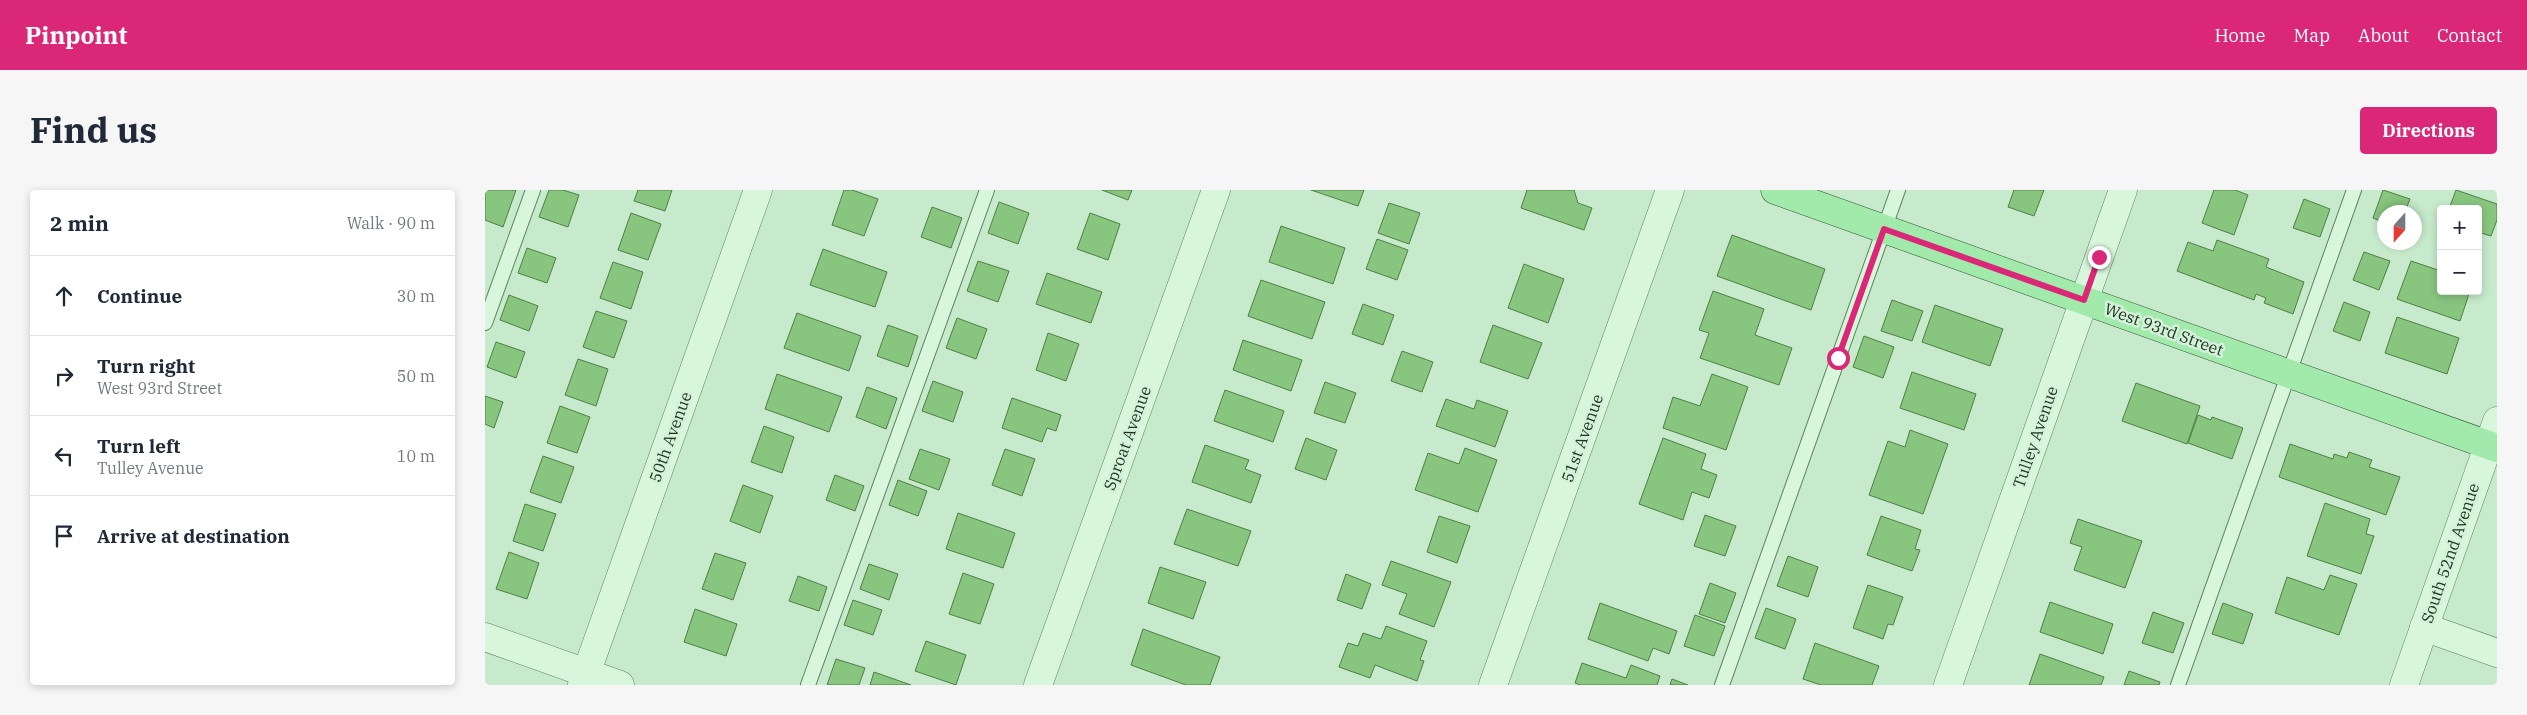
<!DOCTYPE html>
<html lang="en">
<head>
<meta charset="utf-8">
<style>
	:root { --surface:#fff; --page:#f6f6f7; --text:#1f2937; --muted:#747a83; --line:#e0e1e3; --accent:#db2777 }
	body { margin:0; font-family:"IBM Plex Serif",serif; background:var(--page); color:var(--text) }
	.controls { position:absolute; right:15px; top:15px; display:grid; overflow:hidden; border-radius:5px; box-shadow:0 2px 8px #0003 }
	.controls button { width:45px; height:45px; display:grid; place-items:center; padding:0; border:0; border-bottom:1px solid var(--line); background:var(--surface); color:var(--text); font:25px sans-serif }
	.compass { position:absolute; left:1892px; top:15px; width:45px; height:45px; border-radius:50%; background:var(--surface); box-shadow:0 2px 8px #0003; rotate:201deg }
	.stop { position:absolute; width:15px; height:15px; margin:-11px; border:4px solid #db2777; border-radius:50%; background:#fff }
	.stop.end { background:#db2777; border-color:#fff; box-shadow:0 1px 5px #0008 }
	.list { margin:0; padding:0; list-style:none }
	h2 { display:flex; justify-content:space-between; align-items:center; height:65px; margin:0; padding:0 20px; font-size:21px }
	h2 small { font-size:16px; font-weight:400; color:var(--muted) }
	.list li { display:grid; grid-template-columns:32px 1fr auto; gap:15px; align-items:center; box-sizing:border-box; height:80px; padding:0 20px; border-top:1px solid var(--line) }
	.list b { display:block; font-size:19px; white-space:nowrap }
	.list p { margin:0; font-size:16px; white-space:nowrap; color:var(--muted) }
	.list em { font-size:16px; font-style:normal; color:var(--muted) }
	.icon { flex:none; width:28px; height:28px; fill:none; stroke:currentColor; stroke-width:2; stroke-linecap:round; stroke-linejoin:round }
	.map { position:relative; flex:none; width:2012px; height:495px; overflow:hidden; border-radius:5px }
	header { display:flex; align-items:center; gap:30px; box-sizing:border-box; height:70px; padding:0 25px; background:var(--accent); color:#fff }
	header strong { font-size:24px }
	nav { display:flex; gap:28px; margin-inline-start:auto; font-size:18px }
	.intro { display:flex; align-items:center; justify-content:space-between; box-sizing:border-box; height:120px; padding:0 30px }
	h1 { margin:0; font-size:35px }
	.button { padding:12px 22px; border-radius:5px; background:var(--accent); color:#fff; font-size:18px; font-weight:700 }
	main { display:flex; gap:30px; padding:0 30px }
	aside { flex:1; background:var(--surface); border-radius:5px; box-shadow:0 2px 8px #0003 }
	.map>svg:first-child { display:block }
</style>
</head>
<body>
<header>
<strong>Pinpoint</strong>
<nav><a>Home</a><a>Map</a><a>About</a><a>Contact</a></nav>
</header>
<div class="intro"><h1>Find us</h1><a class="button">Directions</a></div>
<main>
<aside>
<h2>2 min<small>Walk · 90 m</small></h2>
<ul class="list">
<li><svg class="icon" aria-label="ahead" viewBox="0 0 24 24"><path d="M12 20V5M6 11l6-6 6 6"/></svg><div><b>Continue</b></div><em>30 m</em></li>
<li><svg class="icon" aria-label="right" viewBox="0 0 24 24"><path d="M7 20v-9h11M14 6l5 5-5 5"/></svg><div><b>Turn right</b><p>West 93rd Street</p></div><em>50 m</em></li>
<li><svg class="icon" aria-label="left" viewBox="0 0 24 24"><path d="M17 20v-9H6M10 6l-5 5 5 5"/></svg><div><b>Turn left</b><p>Tulley Avenue</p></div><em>10 m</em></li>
<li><svg class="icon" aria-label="arrive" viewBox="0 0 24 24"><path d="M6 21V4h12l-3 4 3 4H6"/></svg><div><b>Arrive at destination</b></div></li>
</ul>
</aside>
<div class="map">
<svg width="2012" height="495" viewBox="0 0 2012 495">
	<rect width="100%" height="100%" fill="#c6eacb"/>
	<!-- building -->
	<g fill="#88c57f" stroke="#4e8045">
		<polygon points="0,0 31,0 18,37 0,30"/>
		<polygon points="64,0 78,0 94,5 83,37 54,27"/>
		<polygon points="153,0 187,0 180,21 149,11"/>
		<polygon points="359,0 367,0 393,9 379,46 347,35"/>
		<polygon points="617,0 647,0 643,10"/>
		<polygon points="826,0 879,0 873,16"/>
		<polygon points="1042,0 1089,0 1093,13 1107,18 1099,40 1036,18"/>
		<polygon points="1529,0 1559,0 1549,26 1523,17"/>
		<polygon points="1729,0 1750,0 1763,5 1749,45 1717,33"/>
		<polygon points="1898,0 1925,9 1920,22 1900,22 1900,33 1888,28"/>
		<polygon points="1971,0 2012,14 2012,30 2006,46 1996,43 1993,51 1993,19 1964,19"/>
		<polygon points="1819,9 1845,19 1835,47 1808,38"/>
		<polygon points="514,12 544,23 533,54 503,43"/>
		<polygon points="904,13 935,23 924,54 893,43"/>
		<polygon points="447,17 477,28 466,58 436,47"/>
		<polygon points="146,23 176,34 163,70 133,60"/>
		<polygon points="605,23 635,34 623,70 592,59"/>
		<polygon points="796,36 860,58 848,94 784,72"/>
		<polygon points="1247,45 1340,79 1326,120 1232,86"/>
		<polygon points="892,49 923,60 912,90 881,79"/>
		<polygon points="1732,50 1784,69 1781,77 1819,92 1808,124 1779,113 1781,108 1771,104 1769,110 1692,81 1703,52 1728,61"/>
		<polygon points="42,58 71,68 62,93 33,83"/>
		<polygon points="338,59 402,82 390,117 325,95"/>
		<polygon points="1879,62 1905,71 1894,100 1868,90"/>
		<polygon points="493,71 524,81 513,112 482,101"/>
		<polygon points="1926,71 1956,81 1956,101 1985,101 1975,131 1912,109"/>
		<polygon points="128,72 158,82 146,119 115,108"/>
		<polygon points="1039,74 1079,89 1063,133 1023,118"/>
		<polygon points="562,83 617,102 606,133 551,114"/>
		<polygon points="776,90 840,112 827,149 763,126"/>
		<polygon points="1228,101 1279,119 1270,145 1307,158 1294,195 1215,168 1224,143 1214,140"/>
		<polygon points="24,105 53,116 44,141 15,130"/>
		<polygon points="1407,110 1438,121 1427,151 1396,141"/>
		<polygon points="1859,112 1885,122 1875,151 1848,141"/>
		<polygon points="878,114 909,125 898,155 867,144"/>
		<polygon points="1450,115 1518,139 1505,176 1437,152"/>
		<polygon points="111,121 142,131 129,168 98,157"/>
		<polygon points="312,123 376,146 364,181 299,158"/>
		<polygon points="1912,127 1974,148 1962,184 1900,163"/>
		<polygon points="472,128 502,139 491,169 461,158"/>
		<polygon points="403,135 433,146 423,177 392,166"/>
		<polygon points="1008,135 1057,153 1043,189 995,172"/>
		<polygon points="563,143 594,154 581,191 551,180"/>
		<polygon points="1379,146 1409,157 1398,188 1368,177"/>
		<polygon points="758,150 817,170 806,201 748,180"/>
		<polygon points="11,152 40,162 31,188 2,177"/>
		<polygon points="917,161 948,172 937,202 906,191"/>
		<polygon points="93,169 123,179 111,216 80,205"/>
		<polygon points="1427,182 1491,204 1479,240 1415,218"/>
		<polygon points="292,184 357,207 344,242 280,219"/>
		<polygon points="1227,184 1263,197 1241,260 1178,238 1188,207 1215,216"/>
		<polygon points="448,191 478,202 468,232 437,221"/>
		<polygon points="840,192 871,203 860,233 829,223"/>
		<polygon points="1651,193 1715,216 1702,254 1637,231"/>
		<polygon points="382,197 412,208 401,239 371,227"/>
		<polygon points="740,200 799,221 788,252 729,231"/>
		<polygon points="0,206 18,212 9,238 0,234"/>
		<polygon points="527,208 576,225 571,241 562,238 557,252 517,238"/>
		<polygon points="961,209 989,219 992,210 1023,221 1010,257 951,236"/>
		<polygon points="75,216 105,227 92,263 62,253"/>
		<polygon points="1713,225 1726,230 1727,227 1758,238 1747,269 1703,253"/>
		<polygon points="279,236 309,247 297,283 266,272"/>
		<polygon points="1425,240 1463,254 1438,324 1384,305 1403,251 1420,257"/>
		<polygon points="821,248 852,260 841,290 810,279"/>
		<polygon points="1178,248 1221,264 1216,279 1232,285 1224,308 1207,302 1198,330 1154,314"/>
		<polygon points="1805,254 1848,269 1849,264 1862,268 1864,262 1887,270 1884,277 1915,287 1901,325 1794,287"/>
		<polygon points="720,255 764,270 760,279 776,285 766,313 707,292"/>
		<polygon points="980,258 1012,270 993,322 930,300 943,263 974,274"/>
		<polygon points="435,259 465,269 454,300 424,289"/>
		<polygon points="520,259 550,269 537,306 507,295"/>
		<polygon points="58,266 89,277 76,313 45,302"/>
		<polygon points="350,285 379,296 370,321 341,310"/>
		<polygon points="413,290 442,301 433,326 404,315"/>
		<polygon points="258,295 288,306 275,343 245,331"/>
		<polygon points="1840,313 1885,329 1881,344 1889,346 1876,384 1822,366"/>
		<polygon points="40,314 71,324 58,361 28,351"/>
		<polygon points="702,319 766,341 753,376 689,354"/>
		<polygon points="473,323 530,343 518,378 461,359"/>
		<polygon points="1220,325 1251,336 1240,366 1209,356"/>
		<polygon points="954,326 985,336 972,373 942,362"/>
		<polygon points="1396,326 1436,340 1430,359 1435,360 1427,381 1382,365"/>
		<polygon points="1593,329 1657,351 1640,398 1589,380 1597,357 1585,353"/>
		<polygon points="24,362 54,373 42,409 11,399"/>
		<polygon points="230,363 261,373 248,410 217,399"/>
		<polygon points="1303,366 1333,377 1323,407 1292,396"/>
		<polygon points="906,371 966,392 949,437 914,424 922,404 897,395"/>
		<polygon points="384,374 413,384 404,410 375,399"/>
		<polygon points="675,377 721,392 708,429 663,413"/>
		<polygon points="478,383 509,394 495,434 464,424"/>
		<polygon points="861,384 886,394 877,419 852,410"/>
		<polygon points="1845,385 1872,394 1854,445 1790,423 1802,387 1839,400"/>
		<polygon points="313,386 342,397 334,421 304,411"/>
		<polygon points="1225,393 1251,403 1240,433 1214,424"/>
		<polygon points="1383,395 1418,407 1408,435 1403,434 1398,449 1368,438"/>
		<polygon points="368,410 397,420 388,445 359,435"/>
		<polygon points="1565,412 1628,434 1618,464 1555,442"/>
		<polygon points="1115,413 1192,441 1184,464 1168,458 1163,471 1103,449"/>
		<polygon points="1738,413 1768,424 1758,454 1727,444"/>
		<polygon points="1281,418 1311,429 1300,459 1270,448"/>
		<polygon points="210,419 252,434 241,466 199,452"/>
		<polygon points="1668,422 1699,433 1688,463 1657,453"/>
		<polygon points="1210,425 1240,436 1229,466 1199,456"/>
		<polygon points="901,436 942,451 935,470 939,471 932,491 890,475 885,488 854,477 863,453 873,456 878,443 896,449"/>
		<polygon points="658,439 735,467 725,495 701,495 646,475"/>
		<polygon points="441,451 481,465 471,495 430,481"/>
		<polygon points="1330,453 1394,476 1387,495 1336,495 1318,489"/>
		<polygon points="1555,464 1619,487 1616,495 1544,495"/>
		<polygon points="351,469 380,478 374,495 342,495"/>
		<polygon points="1097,473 1141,488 1146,475 1175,486 1172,495 1095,495 1090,493"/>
		<polygon points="1644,481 1675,492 1674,495 1639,495"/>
		<polygon points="389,482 426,495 385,495"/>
		<polygon points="1187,489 1203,495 1185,495"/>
	</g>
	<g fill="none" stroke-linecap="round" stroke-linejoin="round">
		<defs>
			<g id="lane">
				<polyline points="0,133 48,0"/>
				<polyline points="323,495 502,0"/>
				<polyline points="1237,495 1413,0"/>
				<polyline points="1693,495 1869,0"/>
			</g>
			<g id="street">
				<polyline points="1939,437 2012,463"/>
				<polyline points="0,447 135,495"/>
				<polyline points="97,495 273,0"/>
				<polyline points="553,495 731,0"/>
				<polyline points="1008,495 1185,0"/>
				<polyline points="1463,495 1638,0"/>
				<polyline points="1919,495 2012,231"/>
			</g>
			<polyline id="primary" points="1290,0 2012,258"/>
		</defs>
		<!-- lane casing -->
		<use href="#lane" stroke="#5e845d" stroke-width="16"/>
		<!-- street casing -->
		<use href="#street" stroke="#5e845d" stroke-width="29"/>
		<!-- primary casing -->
		<use href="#primary" stroke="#345231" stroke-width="29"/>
		<!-- lane -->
		<use href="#lane" stroke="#d8f6dc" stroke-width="14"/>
		<!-- street -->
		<use href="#street" stroke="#d8f6dc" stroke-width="28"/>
		<!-- primary -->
		<use href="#primary" stroke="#a1eaab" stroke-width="28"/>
	</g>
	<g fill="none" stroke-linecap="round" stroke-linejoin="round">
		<!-- route -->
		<polyline stroke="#db2777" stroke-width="6" points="1353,168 1399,39 1599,110 1614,67"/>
	</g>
	<g text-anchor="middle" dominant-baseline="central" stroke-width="5" stroke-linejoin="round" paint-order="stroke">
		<!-- street labels -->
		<g font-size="16" fill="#213520" stroke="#d4f2d9">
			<text transform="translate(1679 139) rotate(20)">West 93rd Street</text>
			<text transform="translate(185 247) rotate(-70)">50th Avenue</text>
			<text transform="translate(1550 247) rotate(-71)">Tulley Avenue</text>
			<text transform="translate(642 248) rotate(-70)">Sproat Avenue</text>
			<text transform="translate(1097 248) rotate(-70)">51st Avenue</text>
			<text transform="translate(1965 363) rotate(-71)">South 52nd Avenue</text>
		</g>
	</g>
</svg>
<div class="controls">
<button>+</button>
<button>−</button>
</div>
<svg class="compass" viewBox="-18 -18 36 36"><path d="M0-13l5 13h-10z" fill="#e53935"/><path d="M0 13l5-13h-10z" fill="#747a83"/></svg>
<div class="stop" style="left:1353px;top:168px"></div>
<div class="stop end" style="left:1614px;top:67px"></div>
</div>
</main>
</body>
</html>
